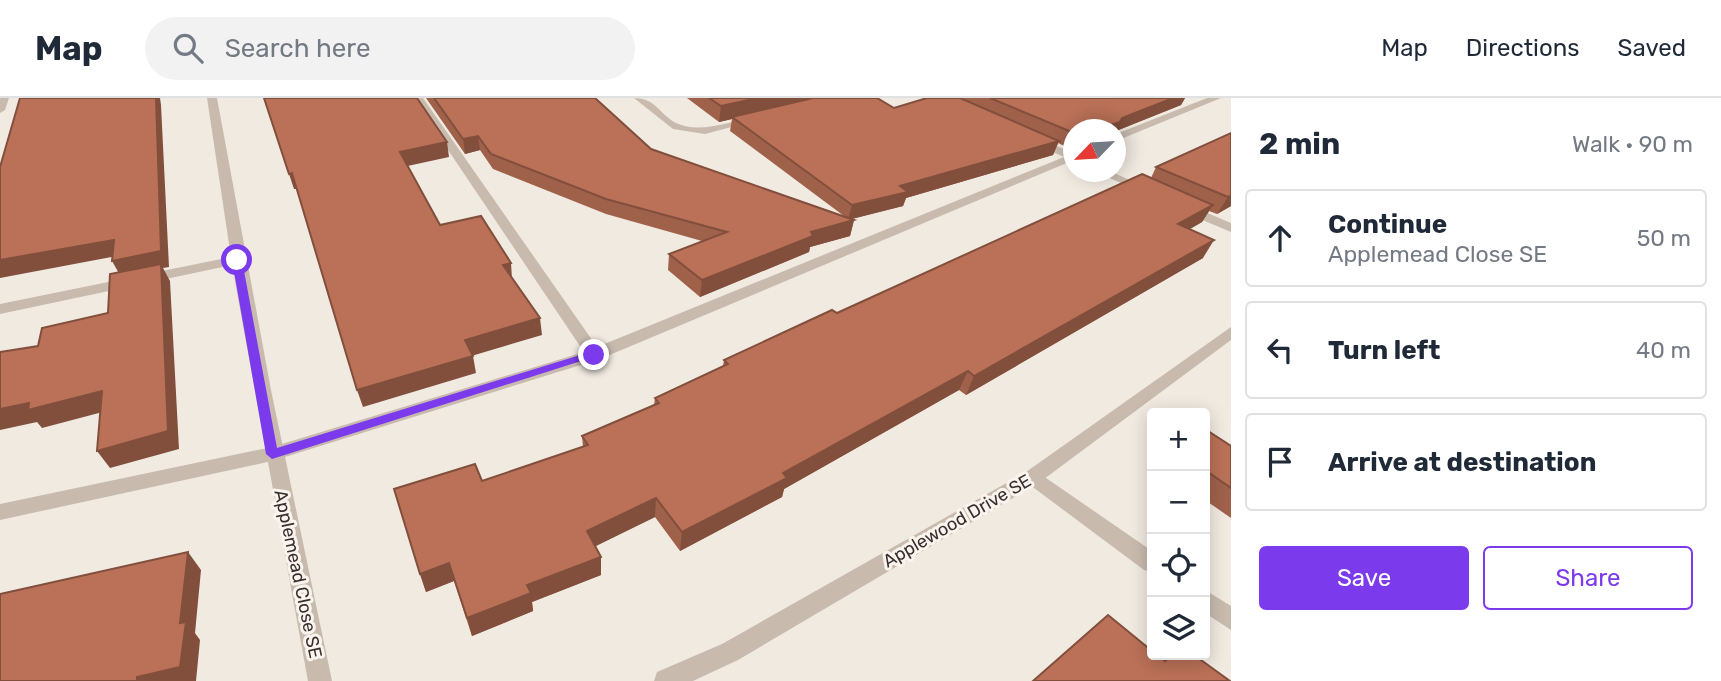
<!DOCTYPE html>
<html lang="en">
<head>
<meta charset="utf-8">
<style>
	:root { --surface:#fff; --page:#f2f2f3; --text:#1f2937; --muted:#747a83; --line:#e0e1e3; --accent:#7c3aed }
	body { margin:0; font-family:Rubik,sans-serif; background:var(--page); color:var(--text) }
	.controls { position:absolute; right:21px; bottom:21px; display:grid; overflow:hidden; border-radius:7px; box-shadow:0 4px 18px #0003 }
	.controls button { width:63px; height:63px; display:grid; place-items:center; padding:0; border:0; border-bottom:2px solid var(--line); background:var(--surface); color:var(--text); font:35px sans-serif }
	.compass { position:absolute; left:1063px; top:21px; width:63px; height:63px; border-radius:50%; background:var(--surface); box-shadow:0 4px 18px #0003; rotate:245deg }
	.stop { position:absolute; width:21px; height:21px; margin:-16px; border:5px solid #7c3aed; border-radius:50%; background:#fff }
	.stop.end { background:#7c3aed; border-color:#fff; box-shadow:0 2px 7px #0008 }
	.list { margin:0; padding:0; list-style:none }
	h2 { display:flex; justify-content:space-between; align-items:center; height:91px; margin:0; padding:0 28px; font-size:30px }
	h2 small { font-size:23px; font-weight:400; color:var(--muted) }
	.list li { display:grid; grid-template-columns:46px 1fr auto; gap:21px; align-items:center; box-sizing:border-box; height:98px; margin:0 14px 14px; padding:0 14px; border:2px solid var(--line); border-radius:7px }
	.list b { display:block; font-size:26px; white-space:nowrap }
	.list p { margin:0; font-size:23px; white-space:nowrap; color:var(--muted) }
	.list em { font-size:23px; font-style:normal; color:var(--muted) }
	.actions { display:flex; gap:14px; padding:21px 28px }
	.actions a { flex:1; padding:16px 0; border:2px solid var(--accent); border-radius:7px; text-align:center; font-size:24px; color:var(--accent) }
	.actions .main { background:var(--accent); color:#fff }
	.icon { flex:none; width:38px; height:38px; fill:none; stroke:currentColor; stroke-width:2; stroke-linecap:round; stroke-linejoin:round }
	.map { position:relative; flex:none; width:1231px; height:583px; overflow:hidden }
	header { display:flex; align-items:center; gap:42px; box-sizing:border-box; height:98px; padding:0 35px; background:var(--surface); border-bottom:2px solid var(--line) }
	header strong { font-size:33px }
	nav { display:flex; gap:38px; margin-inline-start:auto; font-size:24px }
	.search { width:490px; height:63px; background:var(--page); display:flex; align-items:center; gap:18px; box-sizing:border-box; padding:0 24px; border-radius:38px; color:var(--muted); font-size:26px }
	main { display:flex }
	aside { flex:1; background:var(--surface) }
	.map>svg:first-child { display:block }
</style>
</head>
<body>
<header>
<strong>Map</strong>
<div class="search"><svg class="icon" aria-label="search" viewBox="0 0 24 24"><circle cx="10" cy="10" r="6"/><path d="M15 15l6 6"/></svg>Search here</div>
<nav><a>Map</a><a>Directions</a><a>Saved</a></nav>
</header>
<main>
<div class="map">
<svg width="1231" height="583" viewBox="0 0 1231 583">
	<rect width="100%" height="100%" fill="#f1eae1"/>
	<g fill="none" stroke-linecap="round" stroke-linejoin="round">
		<!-- service -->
		<g fill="#c8bbae" fill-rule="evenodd">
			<polygon points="0,0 9,0 5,12 0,15"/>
			<polygon points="413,0 423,0 597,249 1074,55 1074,62 600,261 272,363 0,422 0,406 272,349 584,254"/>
			<polygon points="1207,0 1221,0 1116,43 1116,36"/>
		</g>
		<!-- minor -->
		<g fill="#c8bbae" fill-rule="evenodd">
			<polygon points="207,0 217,0 271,292 332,583 308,583 232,167 0,216 0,206 231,159"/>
			<path d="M634 0C656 0 659 16 676 25 699 36 730 24 753 19L758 22 705 36 673 31Z"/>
			<polygon points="1031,41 1039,41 1074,55 1074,63 1031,45"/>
			<polygon points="1097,74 1112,74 1154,93 1144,96"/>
			<polygon points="1186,106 1231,125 1231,134 1181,113 1181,107"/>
			<polygon points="1033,371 1152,453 1152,474 1144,472 1026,384 1023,379 1026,374"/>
			<polygon points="1205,492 1231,508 1231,532 1205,515"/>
		</g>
		<!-- tertiary -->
		<polygon fill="#c8bbae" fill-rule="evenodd" points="1231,229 1231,242 1040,384 738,562 693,583 654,583 657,574 722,546 1026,374"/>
	</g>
	<!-- wall -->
	<g fill="#a0614b">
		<polygon points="426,0 595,0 651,51 844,118 730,33 732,21 719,24 687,0 877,0 894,10 927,0 1185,0 1181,7 1116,33 1074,32 1074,50 1071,51 1058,45 1053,57 906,100 903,108 851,121 854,122 850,138 810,149 809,154 700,199 668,172 669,156 702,143 606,116 493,71 480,52 465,56"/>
		<polygon points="1231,35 1231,108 1217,116 1209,113 1202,124 1190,131 1203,160 966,297 959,292 784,391 782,399 680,453 655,419 595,448 601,459 601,477 532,504 533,513 472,538 454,483 426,494 420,476 482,383 583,349 582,338 654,307 655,300 723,268 724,262 837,215 1151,80 1156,69"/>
		<polygon points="1205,331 1231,348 1231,420 1205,402"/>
	</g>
	<!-- shaded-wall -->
	<g fill="#824f3d">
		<polygon points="156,0 160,0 161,7 169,169 163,170 170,183 179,351 110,370 97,353 121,179 112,163"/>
		<polygon points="758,0 823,0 732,19 732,21 719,24 721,8"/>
		<polygon points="1173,0 1185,0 1181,7 1116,33 1116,32 1095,32 1122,20"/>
		<polygon points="478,38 480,52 465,56 463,41"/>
		<polygon points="1059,43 1053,57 906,100 903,108 848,122 852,107 900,88"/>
		<polygon points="447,44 449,59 403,69 400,54"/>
		<polygon points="292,75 297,91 294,91 289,76"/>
		<polygon points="1231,97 1231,108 1217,116 1228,99"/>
		<polygon points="1213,107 1202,124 1167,144 1178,126"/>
		<polygon points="854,122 850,138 810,149 809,154 700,199 702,182 811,134"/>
		<polygon points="114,142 122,157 0,180 0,162"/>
		<polygon points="1214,142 1203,160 966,297 974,278"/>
		<polygon points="511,165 512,181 503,167"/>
		<polygon points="540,220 542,237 468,259 465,242"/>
		<polygon points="473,258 476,275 363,309 357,292"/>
		<polygon points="968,273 959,292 784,391 782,399 680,453 682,434 783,375"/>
		<polygon points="102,293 114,311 42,330 37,324 0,332 0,311 29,305"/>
		<polygon points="656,400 655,419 588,452 587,433"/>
		<polygon points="188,454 201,472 195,535 200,542 196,583 137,583 137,579 180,525"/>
		<polygon points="601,459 601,477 532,504 533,513 472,538 467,520 527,487"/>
		<polygon points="449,465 454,483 426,494 420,476"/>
	</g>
	<!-- building -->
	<g fill="#ba7157" stroke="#824f3d" stroke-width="2">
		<polygon points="20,0 156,0 161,153 112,163 114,142 0,162 0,69"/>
		<polygon points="264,0 417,0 447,44 400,54 440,127 481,118 511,165 503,167 540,220 465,242 473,258 357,292 292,75 289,76"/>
		<polygon points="434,0 595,0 651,51 854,122 811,134 813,138 702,182 669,156 727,134 606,101 491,56 478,38 463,41"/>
		<polygon points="709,0 758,0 721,8"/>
		<polygon points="813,0 877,0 894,10 927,0 960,0 1059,43 900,88 908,94 852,107 732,19"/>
		<polygon points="990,0 1173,0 1122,20 1120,24 1095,32 1074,32 1074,35"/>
		<polygon points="1231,35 1231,97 1228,99 1156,69"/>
		<polygon points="1142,76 1213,107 1178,126 1214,142 974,278 968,273 783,375 787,380 682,434 656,400 587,433 601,459 527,487 531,495 467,520 449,465 420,476 394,391 475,366 482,383 588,347 582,338 659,305 655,300 728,266 724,262 832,212 837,215"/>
		<polygon points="161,166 168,333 97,353 102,293 28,312 29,305 0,311 0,254 38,248 42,230 108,215 110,176"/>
		<polygon points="1205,331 1231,348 1231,390 1205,372"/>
		<polygon points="188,454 180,525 186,524 180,569 137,579 137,583 0,583 0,496"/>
		<polygon points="1108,517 1152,553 1152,557 1157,557 1165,563 1173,557 1194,557 1230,583 1033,583"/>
	</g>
	<!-- route -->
	<polygon fill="#7c3aed" points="237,159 242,162 277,350 590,254 600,257 272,361 266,356 232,162"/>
	<g text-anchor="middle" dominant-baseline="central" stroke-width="6" stroke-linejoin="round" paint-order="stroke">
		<!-- street labels -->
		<g font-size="18" fill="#38302c" stroke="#f9f4ee">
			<text transform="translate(957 423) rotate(-30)">Applewood Drive SE</text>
			<text transform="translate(298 476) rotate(78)">Applemead Close SE</text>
		</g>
	</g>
</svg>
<div class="controls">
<button>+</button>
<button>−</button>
<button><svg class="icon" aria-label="locate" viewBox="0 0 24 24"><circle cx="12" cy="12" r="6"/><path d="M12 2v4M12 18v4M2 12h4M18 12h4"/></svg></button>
<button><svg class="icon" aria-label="layers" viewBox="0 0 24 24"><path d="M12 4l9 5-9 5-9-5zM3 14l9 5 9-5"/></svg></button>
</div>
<svg class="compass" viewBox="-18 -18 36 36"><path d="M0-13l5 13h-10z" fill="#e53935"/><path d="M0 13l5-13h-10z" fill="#747a83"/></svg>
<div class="stop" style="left:237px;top:162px"></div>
<div class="stop end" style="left:594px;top:257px"></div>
</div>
<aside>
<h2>2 min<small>Walk · 90 m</small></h2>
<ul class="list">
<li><svg class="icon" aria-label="ahead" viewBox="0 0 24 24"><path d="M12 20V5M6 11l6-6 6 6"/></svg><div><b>Continue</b><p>Applemead Close SE</p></div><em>50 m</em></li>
<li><svg class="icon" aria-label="left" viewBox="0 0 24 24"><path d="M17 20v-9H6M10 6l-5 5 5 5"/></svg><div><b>Turn left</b></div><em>40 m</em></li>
<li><svg class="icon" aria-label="arrive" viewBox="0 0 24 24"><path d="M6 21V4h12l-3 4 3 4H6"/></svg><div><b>Arrive at destination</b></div></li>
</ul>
<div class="actions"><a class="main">Save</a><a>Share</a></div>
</aside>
</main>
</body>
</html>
